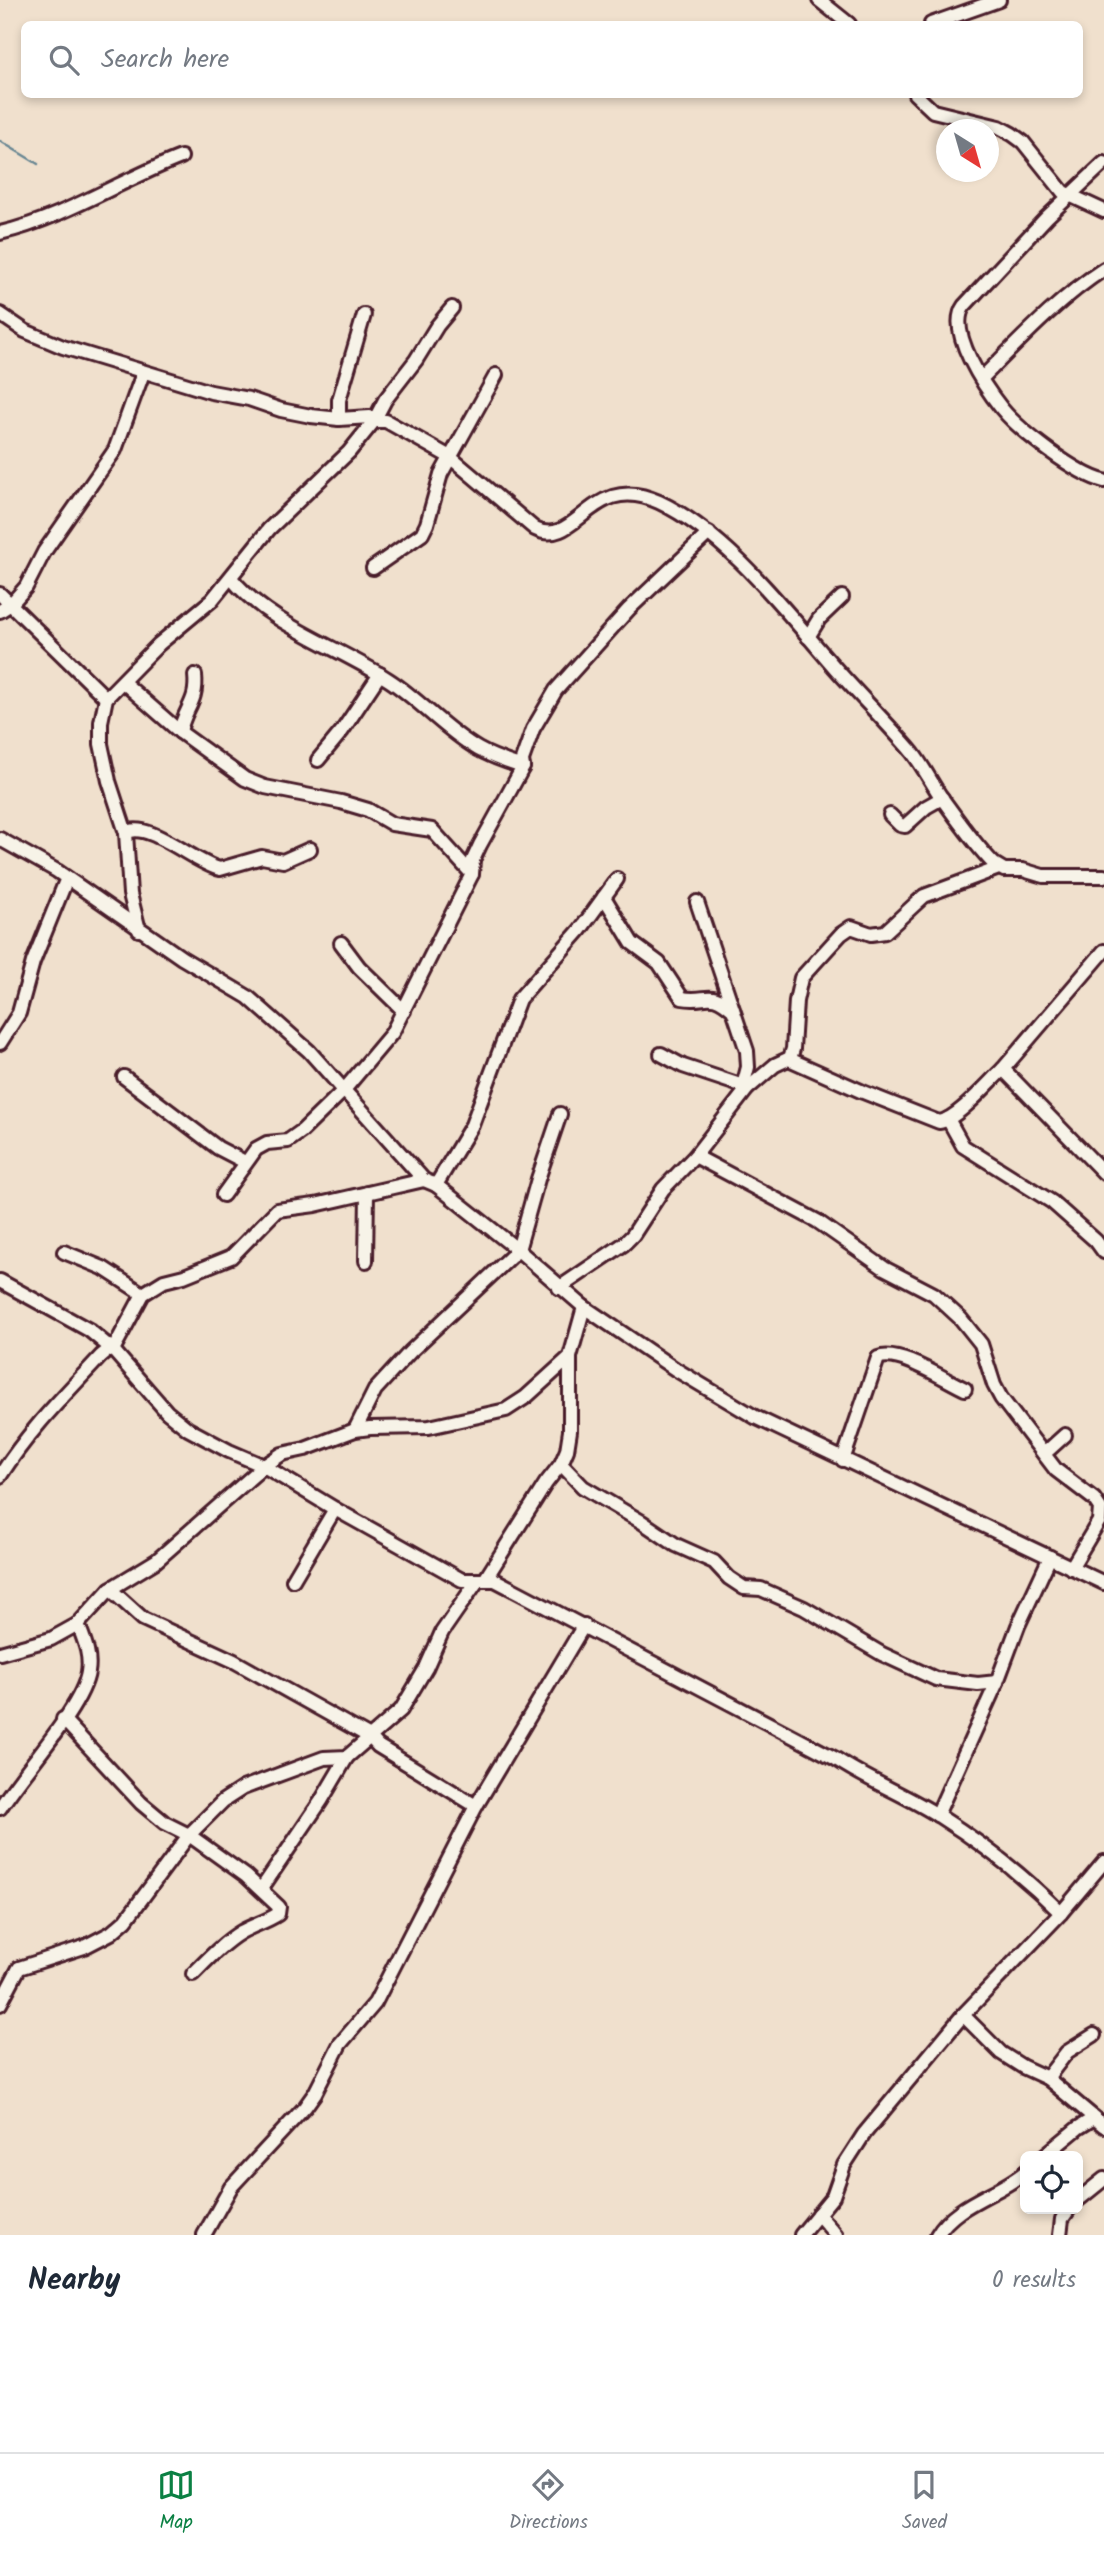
<!DOCTYPE html>
<html lang="en">
<head>
<meta charset="utf-8">
<style>
	:root { --surface:#fff; --page:#f6f6f7; --text:#1f2937; --muted:#747a83; --line:#e0e1e3; --accent:#0b8043 }
	body { margin:0; font-family:Kalam,sans-serif; background:var(--page); color:var(--text) }
	.controls { position:absolute; right:21px; bottom:21px; display:grid; overflow:hidden; border-radius:10px; box-shadow:0 4px 10px #0003 }
	.controls button { width:63px; height:63px; display:grid; place-items:center; padding:0; border:0; border-bottom:2px solid var(--line); background:var(--surface); color:var(--text); font:35px sans-serif }
	.compass { position:absolute; left:936px; top:119px; width:63px; height:63px; border-radius:50%; background:var(--surface); box-shadow:0 4px 10px #0003; rotate:143deg }
	.list { margin:0; padding:0; list-style:none }
	h2 { display:flex; justify-content:space-between; align-items:center; height:91px; margin:0; padding:0 28px; font-size:30px }
	h2 small { font-size:23px; font-weight:400; color:var(--muted) }
	.icon { flex:none; width:38px; height:38px; fill:none; stroke:currentColor; stroke-width:2; stroke-linecap:round; stroke-linejoin:round }
	.map { position:relative; flex:none; width:1104px; height:2235px; overflow:hidden }
	.search { position:absolute; background:var(--surface); box-shadow:0 4px 10px #0003; left:21px; right:21px; top:21px; height:77px; display:flex; align-items:center; gap:18px; box-sizing:border-box; padding:0 24px; border-radius:10px; color:var(--muted); font-size:26px }
	.sheet { height:217px; background:var(--surface) }
	nav { display:flex; justify-content:space-around; align-items:center; box-sizing:border-box; height:98px; border-top:2px solid var(--line); background:var(--surface); font-size:19px; color:var(--muted) }
	nav a { display:grid; justify-items:center; gap:4px }
	nav .on { color:var(--accent) }
	.map>svg:first-child { display:block }
</style>
</head>
<body>
<div class="map">
<svg width="1104" height="2235" viewBox="0 0 1104 2235">
	<rect width="100%" height="100%" fill="#f0e0cd"/>
	<filter id="ink" filterUnits="userSpaceOnUse"><feTurbulence type="fractalNoise" baseFrequency=".0143" numOctaves="2"/><feDisplacementMap in="SourceGraphic" scale="14" xChannelSelector="R" yChannelSelector="G"/><feConvolveMatrix kernelMatrix="1 2 1 2 8 2 1 2 1" color-interpolation-filters="sRGB"/></filter>
	<g filter="url(#ink)">
		<g fill="none" stroke-linecap="round" stroke-linejoin="round">
			<!-- stream -->
			<polyline stroke="#678692" stroke-width="2.5" points="0,141 38,164"/>
			<defs>
				<g id="minor">
					<polyline points="819,0 849,24"/>
					<polyline points="931,24 999,0"/>
					<polyline points="915,94 933,111 999,127 1012,134 1023,142 1063,192 1104,211"/>
					<path d="M1104 163 1047 217 964 306C946 331 986 389 1002 409 1021 432 1076 474 1104 481"/>
					<path d="M0 233C64 218 121 180 181 157"/>
					<path d="M0 314 25 331 63 347 211 392 249 399 281 410 311 416 339 419 370 417 374 421H386L450 457 535 529C577 550 591 470 659 502 729 535 786 612 836 669 861 697 888 724 912 752 923 766 931 782 941 797 957 819 974 844 994 864L1004 870H1023L1043 876H1104"/>
					<path d="M982 378C1021 339 1058 299 1104 269"/>
					<polyline points="339,419 339,400 364,315"/>
					<polyline points="373,568 422,534 427,524 441,474 496,375"/>
					<path d="M231 578C271 626 337 646 389 680 420 700 445 730 478 749 492 757 507 762 523 767"/>
					<polyline points="0,594 106,698"/>
					<polyline points="0,611 11,604 26,587 44,552 115,450 143,373"/>
					<polyline points="808,637 819,619 842,597"/>
					<polyline points="123,682 180,732 245,779 265,787 341,802 368,810 392,824 432,830 472,874"/>
					<path d="M180 732C184 708 198 703 195 675"/>
					<polyline points="318,760 342,731 380,674"/>
					<polyline points="890,815 900,825 905,826 926,807 942,798"/>
					<path d="M126 833C147 819 194 863 220 869L262 857 283 861 310 849"/>
					<polyline points="0,839 57,871 182,958 248,997 309,1051 424,1180 436,1185 518,1250 584,1307 675,1369 755,1417 1104,1583"/>
					<path d="M604 897 632 943 659 963 682 998C708 1003 708 988 733 1010"/>
					<polyline points="697,902 747,1051 748,1067 743,1086 747,1089"/>
					<polyline points="139,930 130,894 126,833 109,781 101,744 101,722 106,698 159,644 212,600 269,529 349,452 374,421 385,400 416,360 437,326 452,308"/>
					<polyline points="341,943 359,967 404,1011"/>
					<polyline points="1104,951 1003,1069 1104,1173"/>
					<polyline points="0,1043 19,1013 33,962 67,878"/>
					<polyline points="661,1054 683,1066 743,1086"/>
					<path d="M789 1059 863 1092 939 1122C957 1120 989 1082 1003 1069"/>
					<polyline points="124,1077 218,1148 245,1162"/>
					<polyline points="948,1119 963,1146 1052,1202 1096,1241 1104,1252"/>
					<polyline points="695,1156 817,1221 884,1268 934,1294 961,1319 981,1344 994,1385 1001,1398 1056,1470 1094,1499 1100,1508 1099,1521 1071,1568"/>
					<polyline points="436,1185 472,1125 519,999 580,930 617,879"/>
					<polyline points="223,1195 256,1149 267,1143 288,1141 302,1131 344,1090 392,1033 472,874 473,860 480,845 523,767 522,760 533,729 556,690 629,609 709,533"/>
					<polyline points="64,1252 103,1268 143,1294"/>
					<polyline points="366,1261 367,1193"/>
					<path d="M0 1281 89 1330 113 1350 167 1412 188 1429 229 1451 264 1466 335 1509 462 1580H495L836 1759C869 1781 906 1795 939 1816 985 1845 1023 1875 1061 1913"/>
					<polyline points="559,1288 624,1244 633,1235 663,1189 695,1156 747,1089 775,1065 790,1058 793,1049 796,1001 801,978 841,934 851,927 871,934 885,932 924,896 999,868"/>
					<polyline points="355,1430 375,1390 410,1352 518,1250 538,1179 560,1114"/>
					<polyline points="1044,1454 1065,1435"/>
					<path d="M843 1460 878 1358C899 1349 945 1380 965 1389"/>
					<polyline points="561,1464 583,1487 642,1522 676,1545 714,1562 729,1578 744,1588 761,1589 804,1608 882,1654 936,1679 978,1684 997,1682"/>
					<path d="M0 1476C30 1429 64 1396 101 1356L107 1351 113 1350 143 1294 164 1281 184 1276 231 1257 277 1210 315 1205 424 1180"/>
					<polyline points="486,1578 546,1483 561,1464 567,1450 570,1431 570,1357"/>
					<polyline points="293,1580 335,1509"/>
					<polyline points="110,1589 143,1619 234,1661 370,1737 378,1746 476,1806"/>
					<polyline points="0,1653 51,1639 78,1624 110,1589 156,1561 264,1466 282,1454 305,1449 355,1430 370,1428 429,1427 506,1410 526,1397 570,1357 584,1307"/>
					<polyline points="63,1719 141,1803 165,1823 189,1835 223,1801 243,1788 324,1758 347,1757 401,1710 426,1668 442,1632 478,1580"/>
					<path d="M0 1808C21 1774 83 1707 88 1672 91 1655 84 1640 78 1624"/>
					<polyline points="937,1815 997,1682 1018,1626 1050,1557"/>
					<polyline points="262,1888 321,1801 347,1757"/>
					<path d="M0 2004 19 1968 84 1947 111 1933 126 1920 189 1835 246 1876 279 1907 278 1914C266 1922 253 1925 241 1932 223 1943 208 1959 193 1974"/>
					<polyline points="963,2015 1001,2053 1023,2067 1047,2078 1104,2126"/>
					<polyline points="1047,2078 1067,2052 1094,2035"/>
					<polyline points="1044,2156 1078,2128 1094,2118"/>
					<polyline points="1078,2200 1104,2179"/>
					<polyline points="818,2214 836,2235"/>
					<polyline points="204,2235 231,2187 305,2107 315,2093 340,2044 375,2003 476,1806 584,1625"/>
					<polyline points="801,2235 833,2196 844,2165 864,2134 963,2015 1061,1913 1104,1862"/>
					<path d="M937 2235C956 2203 998 2195 1025 2172"/>
					<polyline points="1060,2235 1062,2219 1069,2209"/>
				</g>
			</defs>
			<!-- minor casing -->
			<use href="#minor" stroke="#4a1f2b" stroke-width="18"/>
			<!-- minor -->
			<use href="#minor" stroke="#f7f3e8" stroke-width="12"/>
		</g>
	</g>
</svg>
<div class="controls">
<button><svg class="icon" aria-label="locate" viewBox="0 0 24 24"><circle cx="12" cy="12" r="6"/><path d="M12 2v4M12 18v4M2 12h4M18 12h4"/></svg></button>
</div>
<svg class="compass" viewBox="-18 -18 36 36"><path d="M0-13l5 13h-10z" fill="#e53935"/><path d="M0 13l5-13h-10z" fill="#747a83"/></svg>
<div class="search"><svg class="icon" aria-label="search" viewBox="0 0 24 24"><circle cx="10" cy="10" r="6"/><path d="M15 15l6 6"/></svg>Search here</div>
</div>
<section class="sheet">
<h2>Nearby<small>0 results</small></h2>
<ul class="list">
</ul>
</section>
<nav>
<a class="on"><svg class="icon" aria-label="map" viewBox="0 0 24 24"><path d="M3 6l6-2 6 2 6-2v14l-6 2-6-2-6 2zM9 4v14M15 6v14"/></svg>Map</a>
<a><svg class="icon" aria-label="directions" viewBox="0 0 24 24"><path d="M12 3l9 9-9 9-9-9zM9 14v-3h6M13 9l2 2-2 2"/></svg>Directions</a>
<a><svg class="icon" aria-label="saved" viewBox="0 0 24 24"><path d="M7 4h10v16l-5-4-5 4z"/></svg>Saved</a>
</nav>
</body>
</html>
